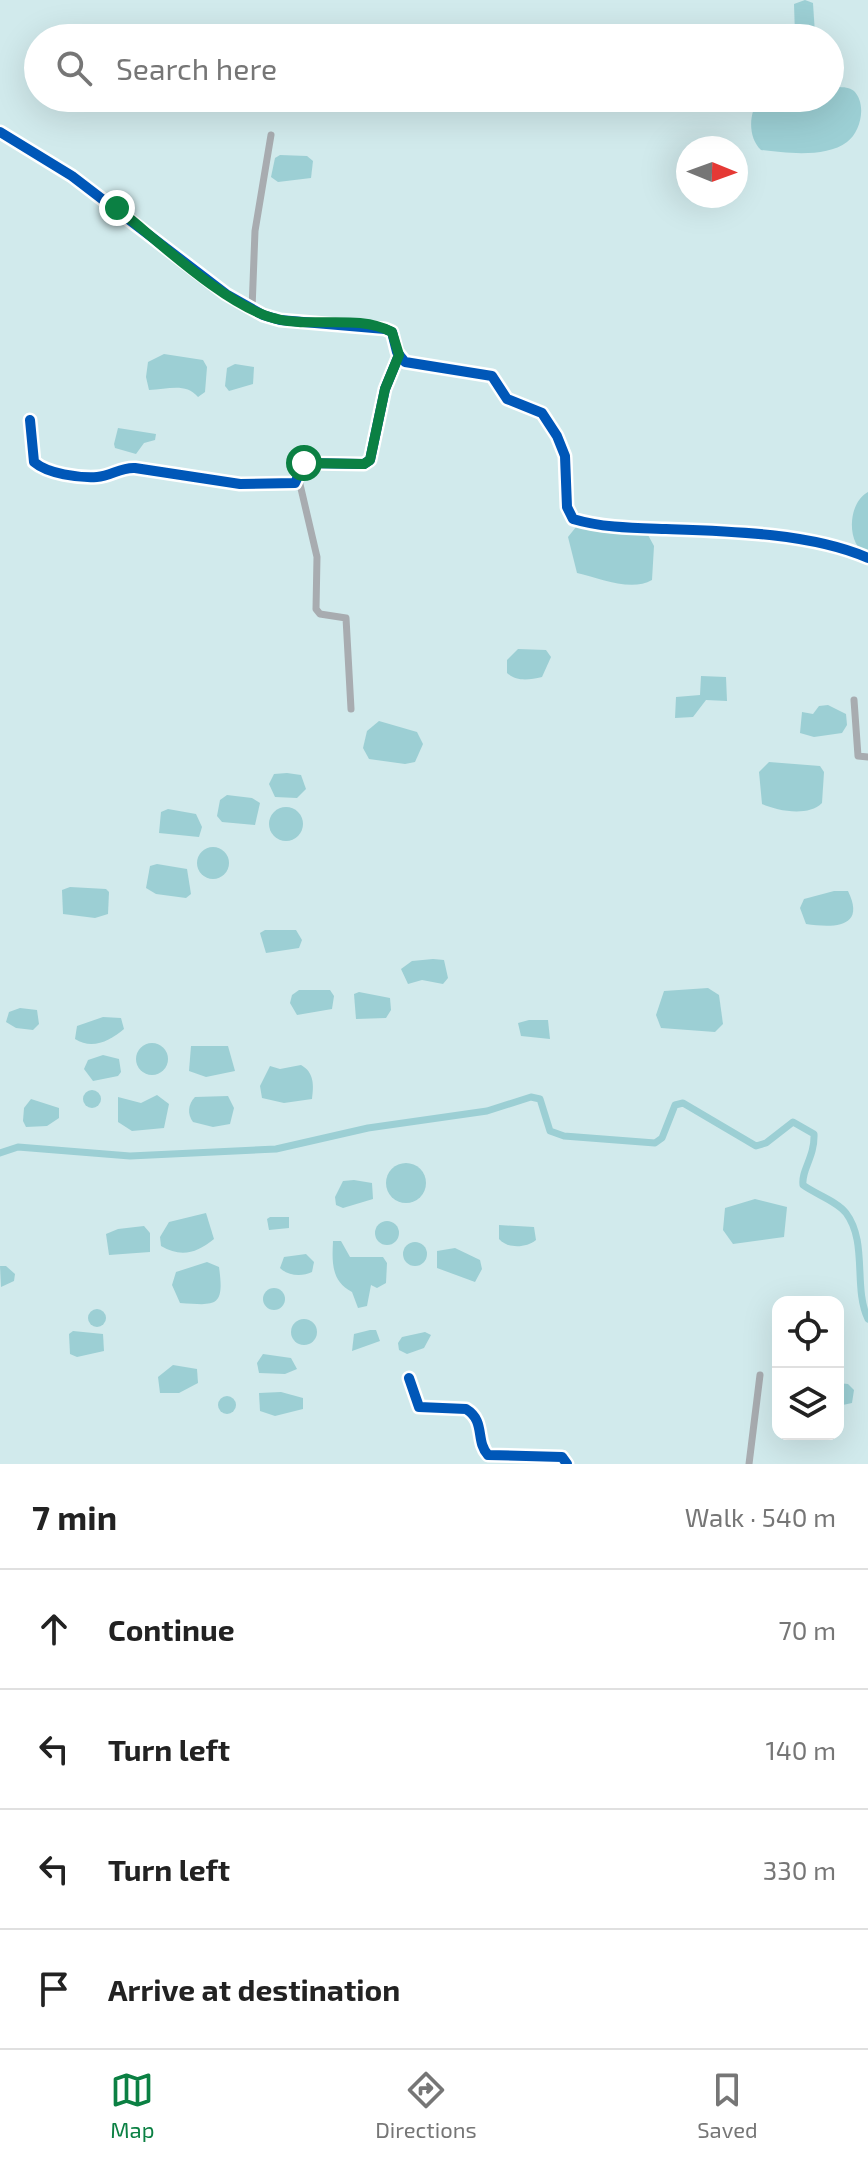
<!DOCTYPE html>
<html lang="en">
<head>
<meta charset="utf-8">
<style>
	:root { --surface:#fff; --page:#f2f2f2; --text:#222; --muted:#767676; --line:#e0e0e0; --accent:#0b8043 }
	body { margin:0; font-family:"Exo 2",sans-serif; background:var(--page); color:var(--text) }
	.controls { position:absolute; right:24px; bottom:24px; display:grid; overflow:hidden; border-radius:16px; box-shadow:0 8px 32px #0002 }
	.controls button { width:72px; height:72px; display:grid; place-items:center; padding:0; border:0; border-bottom:2px solid var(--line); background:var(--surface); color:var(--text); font:40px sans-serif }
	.compass { position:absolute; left:676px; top:136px; width:72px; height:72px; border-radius:50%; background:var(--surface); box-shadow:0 8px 32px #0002; rotate:91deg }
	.stop { position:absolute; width:24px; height:24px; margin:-18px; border:6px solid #0b8043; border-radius:50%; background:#fff }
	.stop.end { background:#0b8043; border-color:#fff; box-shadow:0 2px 8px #0008 }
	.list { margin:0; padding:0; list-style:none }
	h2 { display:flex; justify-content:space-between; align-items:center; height:104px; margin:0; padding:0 32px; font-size:34px }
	h2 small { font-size:26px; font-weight:400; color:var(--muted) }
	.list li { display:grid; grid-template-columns:52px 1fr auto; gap:24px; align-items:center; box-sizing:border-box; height:120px; padding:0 32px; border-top:2px solid var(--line) }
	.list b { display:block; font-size:30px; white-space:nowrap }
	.list em { font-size:26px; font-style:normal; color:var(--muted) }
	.icon { flex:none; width:44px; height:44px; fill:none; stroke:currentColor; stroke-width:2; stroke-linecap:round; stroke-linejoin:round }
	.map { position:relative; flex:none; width:868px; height:1464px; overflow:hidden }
	.search { position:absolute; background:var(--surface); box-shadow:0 8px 32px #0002; left:24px; right:24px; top:24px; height:88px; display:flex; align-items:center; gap:20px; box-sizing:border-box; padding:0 28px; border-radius:44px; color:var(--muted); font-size:30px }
	.sheet { height:584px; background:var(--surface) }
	nav { display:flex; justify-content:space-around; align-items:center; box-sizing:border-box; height:112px; border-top:2px solid var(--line); background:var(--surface); font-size:22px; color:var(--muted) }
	nav a { display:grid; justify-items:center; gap:4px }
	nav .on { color:var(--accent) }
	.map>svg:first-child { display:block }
</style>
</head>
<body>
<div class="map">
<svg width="868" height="1464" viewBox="0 0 868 1464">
	<rect width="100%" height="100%" fill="#d1eaec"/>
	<!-- water -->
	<g fill="#9ccfd4">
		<polygon points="805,0 813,3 815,34 810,38 795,36 794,4"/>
		<path d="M830 87C837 87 849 86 854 91 867 104 861 132 847 142 826 158 786 153 761 150 747 137 749 111 760 98H830Z"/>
		<polygon points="280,155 307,156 313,161 311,178 278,182 271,177 275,158"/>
		<path d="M164 354 203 360 207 367 205 392 198 397C185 382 167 390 149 390L146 377 148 362Z"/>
		<polygon points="235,364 254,367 253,384 229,391 225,386 227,368"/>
		<polygon points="118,428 156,434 155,440 144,443 136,454 115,448 114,444"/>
		<path d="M868 492V555C846 546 847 503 868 492Z"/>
		<path d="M576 527 648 535 654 546 652 580C631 592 599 578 577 573L568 537Z"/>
		<path d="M518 649 546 650 551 657 542 677C529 680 517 682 507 673V660Z"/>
		<polygon points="701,676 726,677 727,701 706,700 693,717 675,718 676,697 700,695"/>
		<polygon points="828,705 846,714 847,725 842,733 814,737 800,733 802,712 813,714 819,706"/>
		<polygon points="379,721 417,732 423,744 415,762 405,764 369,759 363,748 367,731"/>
		<path d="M769 762 820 766 824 772 822 803C808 817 778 811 762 804L759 772Z"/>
		<polygon points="287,773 301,775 306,789 297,798 275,797 269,784 274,774"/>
		<polygon points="227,795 252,798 260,803 255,825 222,822 217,816 220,800"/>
		<circle cx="286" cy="824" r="17"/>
		<polygon points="168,809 196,814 202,827 199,837 159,833 161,812"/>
		<circle cx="213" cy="863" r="16"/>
		<polygon points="157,864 187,869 191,894 186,898 156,894 146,888 150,866"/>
		<polygon points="70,887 106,889 109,892 108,914 95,918 63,914 62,890"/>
		<path d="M834 891H848C866 928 834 928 806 924L800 908 804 899Z"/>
		<polygon points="265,930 296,930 302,940 299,948 266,953 260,933"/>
		<polygon points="433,959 444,960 448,978 443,984 422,980 408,984 401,969 412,961"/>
		<polygon points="708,988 719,995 723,1024 715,1032 661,1028 656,1015 664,991"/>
		<polygon points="299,990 330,990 334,996 332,1009 297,1015 290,1003 292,995"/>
		<polygon points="359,992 390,998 391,1010 386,1018 356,1019 354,994"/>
		<polygon points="20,1008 37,1010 39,1024 33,1030 16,1028 6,1022 9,1012"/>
		<path d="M103 1017 121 1018 124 1029C110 1041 92 1050 75 1039L77 1026Z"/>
		<polygon points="529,1020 548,1020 550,1039 521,1036 518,1023"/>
		<circle cx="152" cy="1059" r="16"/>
		<polygon points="191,1046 228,1046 235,1071 206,1077 189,1071"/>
		<polygon points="103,1055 119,1059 121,1072 118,1076 93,1081 84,1069 88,1060"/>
		<path d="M301 1065C314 1072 314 1085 312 1099L284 1103 262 1098 260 1086 270 1066 280 1069Z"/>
		<circle cx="92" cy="1099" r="9"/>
		<polygon points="157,1095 169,1104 164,1128 132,1131 118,1122 118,1097 141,1103"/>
		<path d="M228 1096 234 1108 230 1124 213 1127 193 1122C187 1114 188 1104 195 1097Z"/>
		<polygon points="31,1099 59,1108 59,1118 47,1126 26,1127 23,1121 24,1108"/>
		<circle cx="406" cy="1183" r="20"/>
		<polygon points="354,1180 372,1183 373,1199 343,1208 336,1205 335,1197 343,1181"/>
		<polygon points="755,1199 787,1207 784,1237 733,1244 723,1230 725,1208"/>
		<path d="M206 1213 214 1239C197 1253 181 1258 161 1246L160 1237 169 1222Z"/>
		<polygon points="270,1217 289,1217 289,1228 269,1230 267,1219"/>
		<circle cx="387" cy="1233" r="12"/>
		<path d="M499 1225 534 1227 536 1240C526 1248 508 1249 499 1239Z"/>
		<polygon points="144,1226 150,1233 150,1252 109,1255 106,1234 118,1229"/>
		<path d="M333 1241H341L350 1257H383L387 1263 386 1283 377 1288 371 1285 367 1306 358 1308 352 1292C331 1281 332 1262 333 1241Z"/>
		<circle cx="415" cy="1254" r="12"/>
		<polygon points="455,1248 480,1260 482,1269 475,1282 437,1268 437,1251"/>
		<path d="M306 1254 314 1262 312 1272C302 1277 288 1276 280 1268L284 1257Z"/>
		<path d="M207 1262 219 1267C225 1309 215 1305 180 1303L172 1285 176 1272Z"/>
		<polygon points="0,1266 6,1266 15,1274 14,1281 1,1287"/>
		<circle cx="274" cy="1299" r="11"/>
		<circle cx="97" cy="1318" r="9"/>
		<circle cx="304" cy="1332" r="13"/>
		<polygon points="370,1330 376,1330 380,1341 352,1351 354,1334"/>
		<polygon points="73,1331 103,1334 104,1351 77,1357 70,1354 69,1334"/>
		<polygon points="425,1332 431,1335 424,1348 407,1354 399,1350 398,1343 402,1337"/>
		<polygon points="263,1354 291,1358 297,1369 285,1374 259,1373 257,1363"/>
		<polygon points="173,1365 197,1369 198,1383 179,1393 160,1393 158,1377"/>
		<polygon points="838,1383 848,1384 854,1390 852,1403 838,1406"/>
		<polygon points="281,1392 303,1398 303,1409 275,1416 260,1411 259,1393"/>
		<circle cx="227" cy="1405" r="9"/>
	</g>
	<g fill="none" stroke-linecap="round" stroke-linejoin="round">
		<!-- canal -->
		<path stroke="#9ccfd4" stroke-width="7" d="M0 1153 18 1147 130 1156 276 1149 368 1128 487 1111 531 1097 540 1099 550 1131 564 1136 655 1143 662 1138 675 1105 683 1103 756 1146 766 1143 793 1122 814 1134C815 1157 801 1170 803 1185 815 1194 837 1201 846 1213 868 1242 853 1288 868 1319"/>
		<!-- street -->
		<g stroke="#a8acb0" stroke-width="7">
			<path d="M0 132 72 176 226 294 263 315 280 320 385 329 392 332 397 352 405 362 492 376 507 399 542 413 557 436 565 456 567 507 573 519C603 528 635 528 666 529 727 531 812 533 868 558"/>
			<polyline points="252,309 255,231 271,135"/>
			<path d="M30 420 34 462C48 474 79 478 97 477 111 476 121 467 135 468L240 484 295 483 304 463 364 464 370 460 385 389 399 355"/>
			<polyline points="299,480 317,557 316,609 320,614 346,618 351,709"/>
			<polyline points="854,700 858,756 868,757"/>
			<path d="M409 1378 419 1407 466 1409C486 1421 475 1441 488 1455L562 1457 567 1464"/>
			<polyline points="749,1464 760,1375"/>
		</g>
		<defs>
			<g id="cycleway">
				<path d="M0 132 72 176 226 294 263 315 280 320 385 329 392 332 397 352 405 362 492 376 507 399 542 413 557 436 565 456 567 507 573 519C603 528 635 528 666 529 727 531 812 533 868 558"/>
				<path d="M30 420 34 462C48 474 79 478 97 477 111 476 121 467 135 468L240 484 295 483 304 463 364 464 370 460 385 389 399 355"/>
				<path d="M409 1378 419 1407 466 1409C486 1421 475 1441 488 1455L562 1457 567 1464"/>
			</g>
		</defs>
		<!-- cycleway casing -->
		<use href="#cycleway" stroke="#fff" stroke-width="15"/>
		<!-- cycleway -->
		<use href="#cycleway" stroke="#0057b8" stroke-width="10"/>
	</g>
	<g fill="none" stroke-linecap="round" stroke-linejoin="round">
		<!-- route -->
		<path stroke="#0b8043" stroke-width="10" d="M117 208C158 241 228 308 277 319 313 328 358 314 392 332L399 355 385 389 370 460 364 464 304 463"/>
	</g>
</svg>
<div class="controls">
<button><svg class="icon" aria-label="locate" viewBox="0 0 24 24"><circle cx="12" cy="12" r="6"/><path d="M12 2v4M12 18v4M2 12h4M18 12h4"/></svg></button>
<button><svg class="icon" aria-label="layers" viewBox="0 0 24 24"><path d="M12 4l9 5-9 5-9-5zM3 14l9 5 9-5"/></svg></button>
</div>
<svg class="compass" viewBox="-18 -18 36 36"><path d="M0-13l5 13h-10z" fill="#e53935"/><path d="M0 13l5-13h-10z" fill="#767676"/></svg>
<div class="stop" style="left:304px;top:463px"></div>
<div class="stop end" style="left:117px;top:208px"></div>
<div class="search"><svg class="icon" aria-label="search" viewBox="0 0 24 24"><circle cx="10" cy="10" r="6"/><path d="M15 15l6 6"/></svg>Search here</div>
</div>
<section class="sheet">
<h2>7 min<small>Walk · 540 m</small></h2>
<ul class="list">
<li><svg class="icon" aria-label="ahead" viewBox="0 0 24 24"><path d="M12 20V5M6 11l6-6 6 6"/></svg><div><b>Continue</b></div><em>70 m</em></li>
<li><svg class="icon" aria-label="left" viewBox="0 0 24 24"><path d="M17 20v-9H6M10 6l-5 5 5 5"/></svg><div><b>Turn left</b></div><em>140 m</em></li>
<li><svg class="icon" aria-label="left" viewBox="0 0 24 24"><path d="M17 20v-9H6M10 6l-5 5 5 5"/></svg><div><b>Turn left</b></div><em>330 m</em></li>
<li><svg class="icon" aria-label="arrive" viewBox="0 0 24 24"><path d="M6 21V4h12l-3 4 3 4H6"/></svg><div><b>Arrive at destination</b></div></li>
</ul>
</section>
<nav>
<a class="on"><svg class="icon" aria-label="map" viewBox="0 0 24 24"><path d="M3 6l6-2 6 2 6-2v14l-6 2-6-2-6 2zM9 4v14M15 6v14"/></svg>Map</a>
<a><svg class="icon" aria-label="directions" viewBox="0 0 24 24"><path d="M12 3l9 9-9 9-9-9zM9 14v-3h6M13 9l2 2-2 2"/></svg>Directions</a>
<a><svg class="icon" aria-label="saved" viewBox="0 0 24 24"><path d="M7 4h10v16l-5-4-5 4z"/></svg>Saved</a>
</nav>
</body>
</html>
